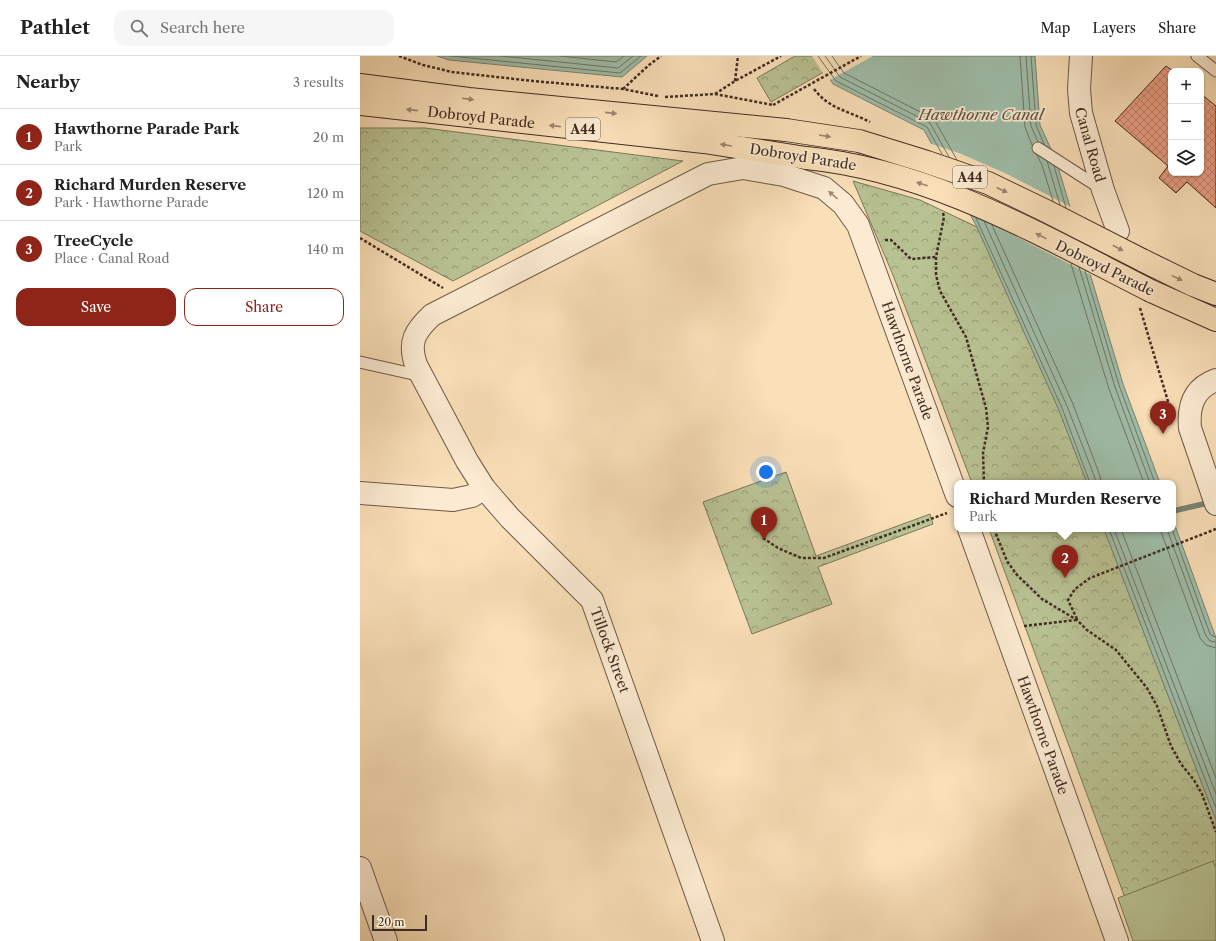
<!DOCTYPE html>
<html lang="en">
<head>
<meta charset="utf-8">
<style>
	:root { --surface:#fff; --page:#f6f6f6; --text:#222; --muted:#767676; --line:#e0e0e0; --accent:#8f2418 }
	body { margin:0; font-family:"Libre Caslon Text",serif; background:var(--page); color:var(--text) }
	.controls { position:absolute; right:12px; top:12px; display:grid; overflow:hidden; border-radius:8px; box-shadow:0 1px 3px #0004 }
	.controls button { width:36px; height:36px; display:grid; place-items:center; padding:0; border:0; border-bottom:1px solid var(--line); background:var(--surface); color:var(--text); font:20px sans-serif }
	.scale { position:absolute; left:12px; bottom:10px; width:55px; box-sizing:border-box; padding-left:4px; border:2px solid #402c22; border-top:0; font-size:11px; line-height:14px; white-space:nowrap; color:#402c22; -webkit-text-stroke:3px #fcebd2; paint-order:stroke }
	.you { position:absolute; left:406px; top:416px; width:14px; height:14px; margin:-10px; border:3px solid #fff; border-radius:50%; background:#1a73e8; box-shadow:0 0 0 6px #1a73e833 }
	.badge { display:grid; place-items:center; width:26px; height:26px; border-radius:50%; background:var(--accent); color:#fff; font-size:13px; font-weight:700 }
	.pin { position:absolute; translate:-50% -33px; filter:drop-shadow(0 1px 2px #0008) }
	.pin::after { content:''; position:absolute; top:21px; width:14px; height:12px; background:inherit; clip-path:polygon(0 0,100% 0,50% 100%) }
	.popup { position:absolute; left:594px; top:424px; width:222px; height:52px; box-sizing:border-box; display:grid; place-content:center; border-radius:8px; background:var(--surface); filter:drop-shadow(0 1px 3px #0005); font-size:13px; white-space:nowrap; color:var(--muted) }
	.popup b { font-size:15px; color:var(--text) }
	.popup::after { content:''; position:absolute; left:50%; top:100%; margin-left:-8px; border:8px solid transparent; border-top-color:var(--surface) }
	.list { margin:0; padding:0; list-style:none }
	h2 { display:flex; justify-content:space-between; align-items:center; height:52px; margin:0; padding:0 16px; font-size:17px }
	h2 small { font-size:13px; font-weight:400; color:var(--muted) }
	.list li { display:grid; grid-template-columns:26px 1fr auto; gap:12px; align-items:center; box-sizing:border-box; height:56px; padding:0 16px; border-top:1px solid var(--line) }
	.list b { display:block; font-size:15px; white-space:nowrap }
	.list p { margin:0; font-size:13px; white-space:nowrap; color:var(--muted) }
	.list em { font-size:13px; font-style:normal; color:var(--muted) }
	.actions { display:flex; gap:8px; padding:12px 16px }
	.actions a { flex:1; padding:9px 0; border:1px solid var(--accent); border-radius:12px; text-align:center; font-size:14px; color:var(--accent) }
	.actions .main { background:var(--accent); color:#fff }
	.icon { flex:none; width:22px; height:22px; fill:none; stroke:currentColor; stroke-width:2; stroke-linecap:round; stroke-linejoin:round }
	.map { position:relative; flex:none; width:856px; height:885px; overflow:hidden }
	header { display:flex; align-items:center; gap:24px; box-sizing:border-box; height:56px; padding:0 20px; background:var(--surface); border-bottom:1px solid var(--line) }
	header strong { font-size:19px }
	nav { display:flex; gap:22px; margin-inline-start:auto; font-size:14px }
	.search { width:280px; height:36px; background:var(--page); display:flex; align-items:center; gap:10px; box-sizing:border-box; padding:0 14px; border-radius:12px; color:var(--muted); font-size:15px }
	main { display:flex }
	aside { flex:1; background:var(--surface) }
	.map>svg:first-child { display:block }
</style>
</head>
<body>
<header>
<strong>Pathlet</strong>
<div class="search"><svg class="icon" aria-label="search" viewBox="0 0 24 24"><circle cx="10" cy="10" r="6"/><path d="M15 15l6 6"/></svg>Search here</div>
<nav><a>Map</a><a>Layers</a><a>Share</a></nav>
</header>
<main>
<aside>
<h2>Nearby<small>3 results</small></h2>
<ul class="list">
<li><span class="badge">1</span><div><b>Hawthorne Parade Park</b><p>Park</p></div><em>20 m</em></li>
<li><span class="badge">2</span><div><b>Richard Murden Reserve</b><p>Park · Hawthorne Parade</p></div><em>120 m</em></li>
<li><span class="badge">3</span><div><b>TreeCycle</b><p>Place · Canal Road</p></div><em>140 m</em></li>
</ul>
<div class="actions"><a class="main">Save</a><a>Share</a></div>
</aside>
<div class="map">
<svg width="856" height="885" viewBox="0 0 856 885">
	<defs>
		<pattern id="park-crowns" width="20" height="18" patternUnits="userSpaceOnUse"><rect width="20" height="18" fill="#b9c394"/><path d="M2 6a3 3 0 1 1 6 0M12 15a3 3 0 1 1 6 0" fill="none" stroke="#989f78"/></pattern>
		<pattern id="building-cross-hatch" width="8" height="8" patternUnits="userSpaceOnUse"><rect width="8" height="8" fill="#ea9e84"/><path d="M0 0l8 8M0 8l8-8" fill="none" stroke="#bf816c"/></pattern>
	</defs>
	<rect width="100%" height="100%" fill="#fae0b9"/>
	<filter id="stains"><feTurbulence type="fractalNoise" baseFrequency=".005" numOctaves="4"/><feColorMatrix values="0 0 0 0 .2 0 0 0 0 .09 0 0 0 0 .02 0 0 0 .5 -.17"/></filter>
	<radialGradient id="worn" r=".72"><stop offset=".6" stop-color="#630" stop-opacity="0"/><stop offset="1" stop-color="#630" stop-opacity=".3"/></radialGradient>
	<!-- park -->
	<g fill="url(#park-crowns)" stroke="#7c785b">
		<polygon points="435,0 492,0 411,46 397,22"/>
		<polygon points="0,72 65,72 323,105 93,225 0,175"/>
		<polygon points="493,125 560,144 617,171 699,354 727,427 612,427 533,219"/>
		<polygon points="426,416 456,500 570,458 573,468 458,511 472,548 392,578 343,446"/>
		<polygon points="629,473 744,473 856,764 856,885 781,885"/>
	</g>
	<!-- garden -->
	<polygon fill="#b9c394" stroke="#7c785b" points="853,805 856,812 856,885 773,885 758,842"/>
	<!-- water -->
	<g fill="#9fbeaa" stroke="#798474">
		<polygon points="77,0 287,0 262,21 89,4"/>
		<polygon points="454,0 675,0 680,69 696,104 763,328 800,427 727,427 699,354 617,171 564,74 473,28"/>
		<polygon points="813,464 856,582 856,764 744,473 813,473"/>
	</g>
	<!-- pier -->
	<g fill="#fae0b9">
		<polygon points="452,0 513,0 468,25"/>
		<polygon points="569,87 599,97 645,117 713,152 733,220 606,155"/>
	</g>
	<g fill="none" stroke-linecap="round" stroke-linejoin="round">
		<!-- shore -->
		<g stroke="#707566" stroke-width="1">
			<polyline points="91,0 260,17 281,0"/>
			<polyline points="141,0 258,12 273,0"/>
			<polyline points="200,0 256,6 264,0"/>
			<polyline points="458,0 476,25 567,71 582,98"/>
			<polyline points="465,0 480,21 570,67 589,101"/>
			<polyline points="472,0 484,17 574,63 597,104"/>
			<polyline points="660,0 665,71 672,89"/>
			<polyline points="666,0 671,70 678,86"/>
			<polyline points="671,0 676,69 684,88"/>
			<polyline points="677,99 682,109 693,145"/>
			<polyline points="687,105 700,149"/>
			<polyline points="694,110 706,152"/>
			<polyline points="616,162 702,352 730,427"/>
			<polyline points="624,165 707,350 735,422 735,427"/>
			<polyline points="632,169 713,348 740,420 741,427"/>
			<polyline points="711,208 749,333 784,427"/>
			<polyline points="719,211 755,331 790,427"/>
			<polyline points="725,215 759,329 795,427"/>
			<polyline points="749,473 856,752"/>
			<polyline points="754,473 856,738"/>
			<polyline points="761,473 856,722"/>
			<polyline points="800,473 840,582 846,589 856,592"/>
			<polyline points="807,473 846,580 850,585 856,586"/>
			<polyline points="812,473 850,578 853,580 856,581"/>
		</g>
		<!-- stream -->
		<polyline stroke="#798474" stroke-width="5.5" points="813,455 852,446"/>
	</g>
	<!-- building -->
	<polygon fill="url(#building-cross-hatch)" stroke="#402c22" points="806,10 813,15 811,15 811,117 841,117 841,38 856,50 856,152 827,126 816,137 799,122 808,110 755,65"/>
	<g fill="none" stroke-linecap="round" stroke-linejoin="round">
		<defs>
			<g id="service">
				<polyline points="837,0 856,15"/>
				<polyline points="678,92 740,132"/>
				<polyline points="0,306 62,320"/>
			</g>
			<g id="minor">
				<path id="s1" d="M721 0 719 33 721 57 743 134 758 175"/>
				<path d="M856 324C834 332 828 350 830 372L856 448"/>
				<polyline points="0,437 93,444 112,440 124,432"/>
				<path id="s2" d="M609 473 757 885"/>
				<polyline points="0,812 26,885"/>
				<path id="s3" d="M353 885 232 544 150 462 124 432 107 405 56 309C48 286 55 275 72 259L348 118 383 112 424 119 464 132 483 148 498 169 597 440"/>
			</g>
			<g id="trunk">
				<polyline points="0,29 109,43 426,74"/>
				<path id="s4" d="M0 48 344 86 446 102"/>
				<polyline points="782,204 833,229 856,238"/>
				<polyline points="791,235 856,264"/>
			</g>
		</defs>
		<!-- service casing -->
		<use href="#service" stroke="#6e5948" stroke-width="13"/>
		<!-- minor casing -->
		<use href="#minor" stroke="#6e5948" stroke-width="24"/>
		<!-- trunk casing -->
		<use href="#trunk" stroke="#402c22" stroke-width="24"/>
		<!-- path -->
		<g stroke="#402c22" stroke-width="2.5" stroke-dasharray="3 2" stroke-linecap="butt">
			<polyline points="39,0 63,9 92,16 173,25 263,33 298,40"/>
			<polyline points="375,25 378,0"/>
			<polyline points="263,33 289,9 301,0"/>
			<path d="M454 33C469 53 489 55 510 66"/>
			<polyline points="355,38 375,25 421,0"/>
			<polyline points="305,41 355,38 413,49"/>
			<polyline points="583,157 584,161 576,201 576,219 580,235 606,281 626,352 628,371 623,397 624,427"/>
			<polyline points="0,182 83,232"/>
			<polyline points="525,184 531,184 551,203 576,201"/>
			<polyline points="780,252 810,352"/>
			<polyline points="634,473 647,505 657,519 682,543 717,564 727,574 756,594 787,632 797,650 811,690 821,708 834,724 842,738 856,776"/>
			<polyline points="403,482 418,492 441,502 464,502 587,457"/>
			<polyline points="717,563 708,544 715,533 730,522 856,473"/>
			<polyline points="664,570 716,564"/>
		</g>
		<!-- service -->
		<use href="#service" stroke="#fcebd2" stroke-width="11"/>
		<!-- minor -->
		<use href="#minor" stroke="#fcebd2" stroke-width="22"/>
		<!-- trunk -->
		<use href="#trunk" stroke="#fae0b9" stroke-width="22"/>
		<defs>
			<g id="trunk-bridge">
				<polyline points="426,74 499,85 567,106 628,127 688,156 782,204"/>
				<path d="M446 102C571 114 682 180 791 235"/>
			</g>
		</defs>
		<!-- trunk-bridge casing -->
		<use href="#trunk-bridge" stroke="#402c22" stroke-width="24" stroke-linecap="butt"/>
		<!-- path-bridge -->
		<polyline stroke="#402c22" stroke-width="2.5" stroke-dasharray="3 2" stroke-linecap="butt" points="413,49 501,0"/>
		<!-- trunk-bridge -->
		<use href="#trunk-bridge" stroke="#fae0b9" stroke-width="22"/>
	</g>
	<!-- one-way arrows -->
	<defs><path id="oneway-solid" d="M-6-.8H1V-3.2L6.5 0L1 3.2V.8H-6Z"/></defs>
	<g fill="#9d866e">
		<use href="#oneway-solid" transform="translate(108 43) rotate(7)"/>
		<use href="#oneway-solid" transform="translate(52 54) rotate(-174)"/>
		<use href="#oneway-solid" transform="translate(251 57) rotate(6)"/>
		<use href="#oneway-solid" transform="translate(195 70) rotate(-174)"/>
		<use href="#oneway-solid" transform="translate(465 80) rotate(9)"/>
		<use href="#oneway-solid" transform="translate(366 89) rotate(-171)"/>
		<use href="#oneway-solid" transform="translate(562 128) rotate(-162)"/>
		<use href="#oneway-solid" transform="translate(642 134) rotate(25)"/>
		<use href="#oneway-solid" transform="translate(681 180) rotate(-153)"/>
		<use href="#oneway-solid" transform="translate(758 192) rotate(28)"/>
		<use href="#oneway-solid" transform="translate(817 222) rotate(26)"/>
	</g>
	<use fill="#9e8c7a" href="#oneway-solid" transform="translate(473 139) rotate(-140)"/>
	<g text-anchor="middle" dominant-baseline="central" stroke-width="3.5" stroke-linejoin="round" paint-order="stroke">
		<!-- shield labels -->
		<g fill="#fcebd2" stroke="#786557" stroke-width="1">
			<rect x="206" y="62" width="34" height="22" rx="3"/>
			<rect x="593" y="110" width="34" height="22" rx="3"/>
		</g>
		<g font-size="13" font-weight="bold" fill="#402c22">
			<text x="223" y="73">A44</text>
			<text x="610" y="121">A44</text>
		</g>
		<!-- street labels -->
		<g font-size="14" fill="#402c22" stroke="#fcebd2">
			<text stroke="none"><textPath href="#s4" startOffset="122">Dobroyd Parade</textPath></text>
			<text stroke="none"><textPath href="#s1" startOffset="90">Canal Road</textPath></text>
			<text transform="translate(443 101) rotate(9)">Dobroyd Parade</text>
			<text transform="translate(745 212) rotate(26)">Dobroyd Parade</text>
			<text stroke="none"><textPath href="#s3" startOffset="1339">Hawthorne Parade</textPath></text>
			<text transform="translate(250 594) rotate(70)">Tillock Street</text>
			<text stroke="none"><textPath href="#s2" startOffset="219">Hawthorne Parade</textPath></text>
		</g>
		<!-- water labels -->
		<g font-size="15" font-style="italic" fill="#585044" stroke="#fcebd2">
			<text x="621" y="58">Hawthorne Canal</text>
		</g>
	</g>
	<rect width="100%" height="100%" filter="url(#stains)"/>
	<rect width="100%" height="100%" fill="url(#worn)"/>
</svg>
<div class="controls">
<button>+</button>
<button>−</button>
<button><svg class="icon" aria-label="layers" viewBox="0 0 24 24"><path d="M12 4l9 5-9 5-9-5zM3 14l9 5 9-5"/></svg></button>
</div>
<div class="scale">20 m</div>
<div class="you"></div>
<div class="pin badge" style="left:404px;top:484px">1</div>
<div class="pin badge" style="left:705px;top:522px">2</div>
<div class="popup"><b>Richard Murden Reserve</b>Park</div>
<div class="pin badge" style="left:803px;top:378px">3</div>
</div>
</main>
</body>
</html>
